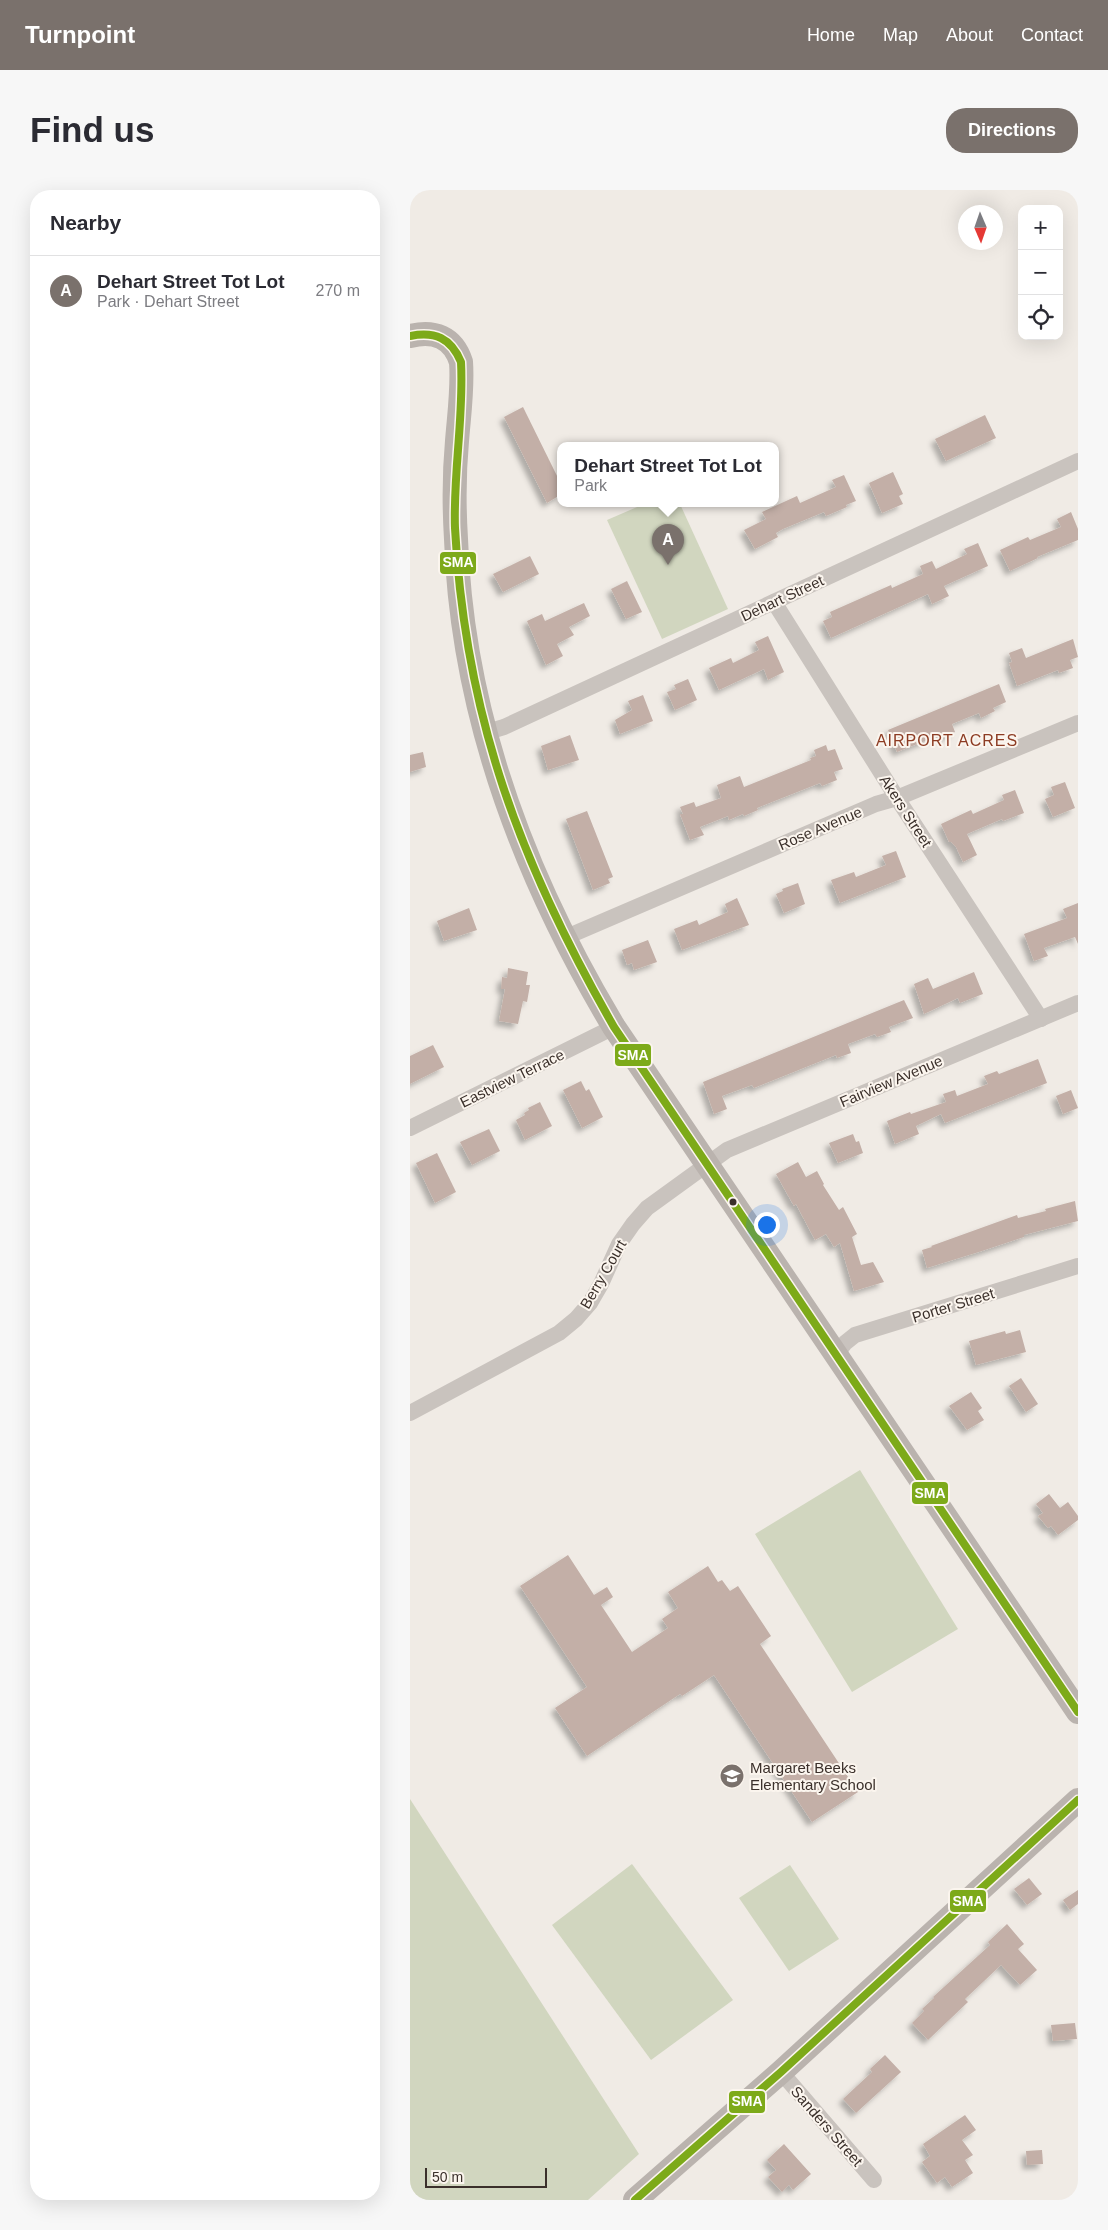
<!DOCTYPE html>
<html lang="en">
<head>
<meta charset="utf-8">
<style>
	:root { --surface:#fff; --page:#f7f7f7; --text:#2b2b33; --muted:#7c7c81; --line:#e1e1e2; --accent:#7a716c }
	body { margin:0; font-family:Helvetica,sans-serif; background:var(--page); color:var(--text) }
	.controls { position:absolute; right:15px; top:15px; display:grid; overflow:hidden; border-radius:10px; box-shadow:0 5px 20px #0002 }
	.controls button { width:45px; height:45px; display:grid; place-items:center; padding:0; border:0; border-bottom:1px solid var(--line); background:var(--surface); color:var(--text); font:25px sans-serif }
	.compass { position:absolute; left:548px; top:15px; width:45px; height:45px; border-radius:50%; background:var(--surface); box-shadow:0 5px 20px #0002; rotate:178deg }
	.scale { position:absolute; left:15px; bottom:12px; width:122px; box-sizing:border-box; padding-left:5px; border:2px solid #3b302b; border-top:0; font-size:14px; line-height:18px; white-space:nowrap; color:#3b302b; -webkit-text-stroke:4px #fbf5ee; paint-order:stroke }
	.you { position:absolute; left:356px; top:1034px; width:18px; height:18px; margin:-12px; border:4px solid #fff; border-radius:50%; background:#1a73e8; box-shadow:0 0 0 8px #1a73e833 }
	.badge { display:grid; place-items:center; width:32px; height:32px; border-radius:50%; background:var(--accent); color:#fff; font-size:16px; font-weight:700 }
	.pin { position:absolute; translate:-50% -41px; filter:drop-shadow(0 1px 2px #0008) }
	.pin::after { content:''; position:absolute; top:26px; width:18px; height:15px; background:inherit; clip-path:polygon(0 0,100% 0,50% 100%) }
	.popup { position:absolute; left:147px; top:252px; width:222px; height:65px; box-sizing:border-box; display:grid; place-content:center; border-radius:10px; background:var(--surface); filter:drop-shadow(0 1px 4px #0005); font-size:16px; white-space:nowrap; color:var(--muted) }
	.popup b { font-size:19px; color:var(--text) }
	.popup::after { content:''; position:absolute; left:50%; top:100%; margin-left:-10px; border:10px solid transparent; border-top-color:var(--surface) }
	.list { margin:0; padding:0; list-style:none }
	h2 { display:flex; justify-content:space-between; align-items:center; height:65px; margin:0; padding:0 20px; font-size:21px }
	h2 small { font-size:16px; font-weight:400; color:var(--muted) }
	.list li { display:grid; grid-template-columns:32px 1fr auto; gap:15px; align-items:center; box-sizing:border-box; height:70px; padding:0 20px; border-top:1px solid var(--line) }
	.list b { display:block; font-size:19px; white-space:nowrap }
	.list p { margin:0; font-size:16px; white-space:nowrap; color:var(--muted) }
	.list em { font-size:16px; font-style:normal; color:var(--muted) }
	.icon { flex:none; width:28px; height:28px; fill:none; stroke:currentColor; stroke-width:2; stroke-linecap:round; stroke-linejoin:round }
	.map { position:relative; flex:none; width:668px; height:2010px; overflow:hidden; border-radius:20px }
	header { display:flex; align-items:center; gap:30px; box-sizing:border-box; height:70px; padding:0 25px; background:var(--accent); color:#fff }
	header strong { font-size:24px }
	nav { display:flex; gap:28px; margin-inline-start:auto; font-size:18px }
	.intro { display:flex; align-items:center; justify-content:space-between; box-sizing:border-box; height:120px; padding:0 30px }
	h1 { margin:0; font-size:35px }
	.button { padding:12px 22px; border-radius:20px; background:var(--accent); color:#fff; font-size:18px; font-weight:700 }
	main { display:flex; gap:30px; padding:0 30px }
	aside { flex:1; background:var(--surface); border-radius:20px; box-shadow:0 5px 20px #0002 }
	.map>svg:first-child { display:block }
</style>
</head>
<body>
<header>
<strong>Turnpoint</strong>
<nav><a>Home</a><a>Map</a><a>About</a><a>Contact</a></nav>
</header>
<div class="intro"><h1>Find us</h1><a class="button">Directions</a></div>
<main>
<aside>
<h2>Nearby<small></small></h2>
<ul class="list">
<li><span class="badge">A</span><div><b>Dehart Street Tot Lot</b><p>Park · Dehart Street</p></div><em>270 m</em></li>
</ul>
</aside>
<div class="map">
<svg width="668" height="2010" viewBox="0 0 668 2010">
	<defs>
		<filter id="shadow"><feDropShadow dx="-4.5" dy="4.5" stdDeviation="2.5" flood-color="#0004"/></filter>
	</defs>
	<rect width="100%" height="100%" fill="#f0ebe5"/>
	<!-- green -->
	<g fill="#d1d6bf">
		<polygon points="234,314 270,314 318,419 252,449 197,330"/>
		<polygon points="450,1280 548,1439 442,1502 345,1344"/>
		<polygon points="0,1609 229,1964 178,2010 0,2010"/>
		<polygon points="222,1674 323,1810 241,1870 142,1735"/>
		<polygon points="380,1675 429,1749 379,1781 329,1708"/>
	</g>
	<!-- building -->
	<g fill="#c3afa7" filter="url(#shadow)">
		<polygon points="113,217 150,292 150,305 137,313 94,227"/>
		<polygon points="575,225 586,248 536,271 525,249"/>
		<polygon points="483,282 493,304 489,306 493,314 472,323 459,293"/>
		<polygon points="434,285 446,311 436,315 437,317 416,326 414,322 373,339 366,343 368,347 345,359 334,340 356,329 352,322 387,306 390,313 426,297 422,290"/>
		<polygon points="661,322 668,339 668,350 627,367 628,368 600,381 590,360 618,347 620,350 651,337 647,329"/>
		<polygon points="568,353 578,376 534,396 539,406 522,414 518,404 421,448 413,431 422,427 420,422 481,395 482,398 513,384 510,376 522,371 526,379 557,364 554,359"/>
		<polygon points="120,366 129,384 93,402 83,384"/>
		<polygon points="217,391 232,422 216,429 201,399"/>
		<polygon points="174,413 180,426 159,437 164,445 147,454 153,466 136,475 117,431 132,424 135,431"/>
		<polygon points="358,446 374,482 358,490 354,479 309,500 299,478 321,468 323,473 349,460 345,452"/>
		<polygon points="663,449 668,467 660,470 663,478 649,483 648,480 607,496 599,473 602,472 599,463 612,458 616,468"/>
		<polygon points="278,489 287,510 265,520 257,502 266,499 264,495"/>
		<polygon points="589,494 596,512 583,518 585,521 571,528 569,523 542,534 545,542 532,548 530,545 487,562 478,540"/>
		<polygon points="233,505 243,531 210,544 205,530 222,520 218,511"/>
		<polygon points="160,545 169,570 138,580 131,556"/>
		<polygon points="416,555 418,561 425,559 433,579 424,582 427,590 412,596 410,593 347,618 348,620 334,626 333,624 319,630 318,626 290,637 294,645 280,650 270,624 273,624 270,617 284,612 286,617 311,608 307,595 330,586 334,597 401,570 400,568 406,566 404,560"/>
		<polygon points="13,562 16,577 0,582 0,565"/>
		<polygon points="655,592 665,618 643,627 635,609 644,605 641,597"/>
		<polygon points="605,600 614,623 593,631 592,629 557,644 567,665 553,672 546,657 541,652 539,652 531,634 561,620 563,624 594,610 592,605"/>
		<polygon points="177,621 203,687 198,689 200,693 183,700 156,629"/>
		<polygon points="486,661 496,687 430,713 421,690 444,682 446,687 476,675 472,666"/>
		<polygon points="388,693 395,714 374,723 366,704 373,701 372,699"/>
		<polygon points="327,708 339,735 272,760 264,739 287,730 289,735 318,722 315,714"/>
		<polygon points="668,713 668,754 665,747 634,758 638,766 624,771 614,744 657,728 653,719"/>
		<polygon points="59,718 67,740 34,751 27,731"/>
		<polygon points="238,750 247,772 224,780 222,773 217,775 212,760"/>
		<polygon points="98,778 118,782 116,795 120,795 117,812 113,811 108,834 89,831 95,799 91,799 92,787 97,788"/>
		<polygon points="564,782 573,804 550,813 548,808 514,824 504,794 518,788 523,799"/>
		<polygon points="494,810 503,828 479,837 481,842 467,847 465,844 438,854 441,863 427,868 426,865 344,898 342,895 312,906 317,919 304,924 293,892"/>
		<polygon points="23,855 34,877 0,894 0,866"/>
		<polygon points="628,869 637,893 535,933 531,924 506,936 509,944 485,954 477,931 500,922 501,924 536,912 533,904 545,900 547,906 578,894 574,886 587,881 589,884"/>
		<polygon points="171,891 176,901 179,899 193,927 172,938 153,900"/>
		<polygon points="661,900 668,918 653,924 646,906"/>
		<polygon points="130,912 142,936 115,950 106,930 115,925 114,923 119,920 118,918"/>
		<polygon points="79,939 90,961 62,975 50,952"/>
		<polygon points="443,944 446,952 449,951 453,963 428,973 419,953"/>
		<polygon points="27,963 46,1002 25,1013 6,973"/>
		<polygon points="388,972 396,987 407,981 414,994 413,995 429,1020 433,1017 447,1044 442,1047 451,1075 463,1072 474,1092 444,1101 430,1053 424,1057 416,1044 405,1050 386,1014 384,1016 366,984"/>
		<polygon points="665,1011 668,1031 614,1045 614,1047 572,1061 517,1078 512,1060 522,1057 521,1056 607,1025 608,1028 636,1021 635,1019"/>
		<polygon points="610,1140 616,1162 566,1175 559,1151 595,1141 596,1144"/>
		<polygon points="611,1188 628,1214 616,1222 599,1196"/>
		<polygon points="561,1202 572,1218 568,1221 574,1230 557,1240 539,1216"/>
		<polygon points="639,1304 650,1318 658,1312 668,1326 668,1330 648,1345 641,1336 638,1338 628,1326 633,1323 626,1314"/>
		<polygon points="158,1365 184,1405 197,1397 203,1407 191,1415 222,1462 258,1438 252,1429 268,1418 258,1402 298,1376 308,1392 312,1390 320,1401 328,1396 361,1446 350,1454 448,1602 402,1632 304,1485 272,1506 270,1504 177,1566 145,1518 177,1497 110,1396"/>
		<polygon points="619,1688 632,1704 617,1715 604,1699"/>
		<polygon points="668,1700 668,1714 660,1720 653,1710"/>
		<polygon points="597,1734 614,1754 608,1759 627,1780 610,1795 591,1775 555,1809 558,1812 518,1850 502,1833 514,1821 512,1819 524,1808 523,1807 580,1755 578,1752"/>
		<polygon points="665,1833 667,1849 643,1851 641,1835"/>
		<polygon points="475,1865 491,1882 446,1923 433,1909 462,1882 460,1879"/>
		<polygon points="555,1925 566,1940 552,1950 563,1965 555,1970 563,1983 542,1997 535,1987 527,1993 512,1972 520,1966 513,1954"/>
		<polygon points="374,1954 401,1984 383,2000 379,1995 372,2002 358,1987 366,1980 357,1970"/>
		<polygon points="632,1960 633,1974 617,1975 616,1961"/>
	</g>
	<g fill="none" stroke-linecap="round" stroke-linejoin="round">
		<!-- street -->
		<g stroke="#c9c3be" stroke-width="16">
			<polyline points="364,412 487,608 631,829"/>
			<polyline points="74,543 94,537 668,271"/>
			<polyline points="154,748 466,614 487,608 668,533"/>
			<polyline points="0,938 204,837"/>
			<polyline points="426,1165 435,1153 445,1145 668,1076"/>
			<polyline points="0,1223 149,1143 166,1129 180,1113 191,1094 209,1054 223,1034 237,1018 317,960 668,813"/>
			<polyline points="371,1882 464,1990"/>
		</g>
		<!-- secondary -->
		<g stroke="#bab3ae" stroke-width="24">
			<path d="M0 146C24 140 43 147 51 172 53 198 49 225 47 251 44 284 44 317 46 349 52 523 115 689 204 837L668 1522"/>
			<polyline points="225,2010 371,1882 668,1610"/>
		</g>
		<defs>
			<g id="bus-1">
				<path d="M0 146C25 141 41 148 51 172 54 227 43 282 45 338 55 527 111 675 204 837L668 1522"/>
				<polyline points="225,2010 371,1882 668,1610"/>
			</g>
		</defs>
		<!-- bus-1 casing -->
		<use href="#bus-1" stroke="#fbf5ee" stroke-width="11"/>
		<!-- bus-1 -->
		<use href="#bus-1" stroke="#7daa19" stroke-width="8"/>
	</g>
	<!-- icons -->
	<defs>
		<symbol id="school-disc" viewBox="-11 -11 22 22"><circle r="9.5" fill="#7a716c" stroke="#fbf5ee"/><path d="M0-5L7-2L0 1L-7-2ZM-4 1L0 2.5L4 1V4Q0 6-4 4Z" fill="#fff"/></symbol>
	</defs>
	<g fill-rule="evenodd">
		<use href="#school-disc" x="308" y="1572" width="28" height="28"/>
	</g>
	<!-- markers -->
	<circle fill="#3b302b" stroke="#fbf5ee" stroke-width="2" cx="323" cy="1012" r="4.5"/>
	<g text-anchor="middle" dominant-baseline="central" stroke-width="4" stroke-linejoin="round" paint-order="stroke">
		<!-- street labels -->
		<g font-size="15" fill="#3b302b" stroke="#fbf5ee">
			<text transform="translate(372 408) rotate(-25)">Dehart Street</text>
			<text transform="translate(496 621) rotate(57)">Akers Street</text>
			<text transform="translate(410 638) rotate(-23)">Rose Avenue</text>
			<text transform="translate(102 888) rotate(-26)">Eastview Terrace</text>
			<text transform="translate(481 891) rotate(-23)">Fairview Avenue</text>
			<text transform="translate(193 1084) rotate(-60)">Berry Court</text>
			<text transform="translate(543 1115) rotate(-17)">Porter Street</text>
			<text transform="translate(417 1936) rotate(49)">Sanders Street</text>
		</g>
		<!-- poi labels -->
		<g font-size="15" fill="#3b302b" stroke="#fbf5ee" text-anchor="start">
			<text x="340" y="1577">Margaret Beeks<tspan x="340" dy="17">Elementary School</tspan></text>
		</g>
		<!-- neighbourhood labels -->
		<g font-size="16" letter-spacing="1" fill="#8c3b22" stroke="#fbf5ee">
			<text x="537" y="550">AIRPORT ACRES</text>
		</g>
	</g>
	<g stroke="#fbf5ee" stroke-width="2">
		<rect x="29" y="361" width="38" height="24" rx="5" fill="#7daa19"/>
		<rect x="204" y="853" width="38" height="24" rx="5" fill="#7daa19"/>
		<rect x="501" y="1291" width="38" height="24" rx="5" fill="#7daa19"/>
		<rect x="539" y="1699" width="38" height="24" rx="5" fill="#7daa19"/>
		<rect x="318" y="1900" width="38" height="24" rx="5" fill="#7daa19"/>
	</g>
	<g font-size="14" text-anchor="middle" font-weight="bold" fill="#fff">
		<text x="48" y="377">SMA</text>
		<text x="223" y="870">SMA</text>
		<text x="520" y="1308">SMA</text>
		<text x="558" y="1716">SMA</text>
		<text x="337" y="1916">SMA</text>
	</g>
</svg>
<div class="controls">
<button>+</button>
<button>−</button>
<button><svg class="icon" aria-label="locate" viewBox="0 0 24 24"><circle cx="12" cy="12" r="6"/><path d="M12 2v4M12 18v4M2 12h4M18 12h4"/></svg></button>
</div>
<svg class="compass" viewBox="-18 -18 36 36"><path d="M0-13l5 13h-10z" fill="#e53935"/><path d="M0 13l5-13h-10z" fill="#7c7c81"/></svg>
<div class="scale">50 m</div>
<div class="you"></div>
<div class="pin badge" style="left:258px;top:375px">A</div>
<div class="popup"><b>Dehart Street Tot Lot</b>Park</div>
</div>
</main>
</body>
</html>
